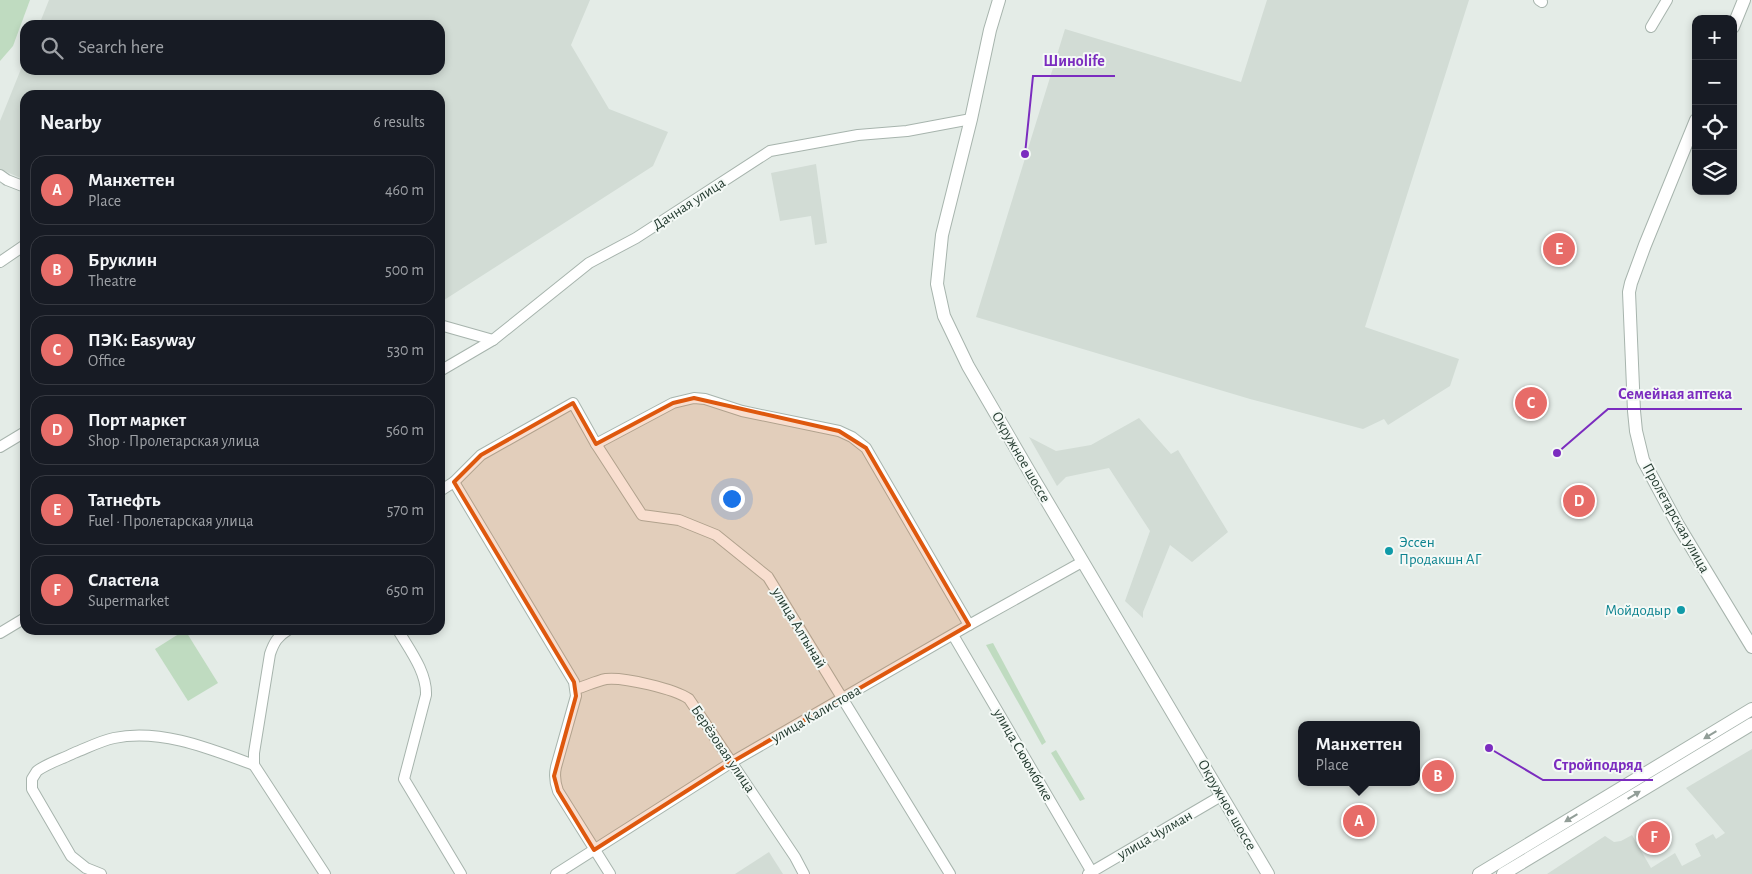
<!DOCTYPE html>
<html lang="en">
<head>
<meta charset="utf-8">
<style>
	:root { --surface:#171b24; --page:#20242c; --text:#f1f3f6; --muted:#9ea1a6; --line:#363941; --accent:#e76c68 }
	body { margin:0; font-family:"Alegreya Sans",sans-serif; background:var(--page); color:var(--text) }
	.controls { position:absolute; right:15px; top:15px; display:grid; overflow:hidden; border-radius:10px; box-shadow:0 2px 8px #0003 }
	.controls button { width:45px; height:45px; display:grid; place-items:center; padding:0; border:0; border-bottom:1px solid var(--line); background:var(--surface); color:var(--text); font:25px sans-serif }
	.you { position:absolute; left:731px; top:498px; width:18px; height:18px; margin:-12px; border:4px solid #fff; border-radius:50%; background:#1a73e8; box-shadow:0 0 0 8px #1a73e833 }
	.badge { display:grid; place-items:center; width:32px; height:32px; border-radius:50%; background:var(--accent); color:#fff; font-size:16px; font-weight:700 }
	.pin { position:absolute; translate:-50% -50%; border:2px solid #fff; box-shadow:0 1px 5px #0006 }
	.popup { position:absolute; left:1298px; top:721px; width:122px; height:65px; box-sizing:border-box; display:grid; place-content:center; border-radius:10px; background:var(--surface); filter:drop-shadow(0 1px 4px #0005); font-size:16px; white-space:nowrap; color:var(--muted) }
	.popup b { font-size:19px; color:var(--text) }
	.popup::after { content:''; position:absolute; left:50%; top:100%; margin-left:-10px; border:10px solid transparent; border-top-color:var(--surface) }
	.list { margin:0; padding:0; list-style:none }
	h2 { display:flex; justify-content:space-between; align-items:center; height:65px; margin:0; padding:0 20px; font-size:21px }
	h2 small { font-size:16px; font-weight:400; color:var(--muted) }
	.list li { display:grid; grid-template-columns:32px 1fr auto; gap:15px; align-items:center; box-sizing:border-box; height:70px; margin:0 10px 10px; padding:0 10px; border:1px solid var(--line); border-radius:15px }
	.list b { display:block; font-size:19px; white-space:nowrap }
	.list p { margin:0; font-size:16px; white-space:nowrap; color:var(--muted) }
	.list em { font-size:16px; font-style:normal; color:var(--muted) }
	.icon { flex:none; width:28px; height:28px; fill:none; stroke:currentColor; stroke-width:2; stroke-linecap:round; stroke-linejoin:round }
	.map { position:relative; flex:none; width:1752px; height:874px; overflow:hidden }
	.search { position:absolute; background:var(--surface); box-shadow:0 2px 8px #0003; left:20px; top:20px; width:425px; height:55px; display:flex; align-items:center; gap:12px; box-sizing:border-box; padding:0 18px; border-radius:15px; color:var(--muted); font-size:19px }
	.panel { position:absolute; background:var(--surface); box-shadow:0 2px 8px #0003; left:20px; top:90px; width:425px; height:545px; border-radius:15px }
	.map>svg:first-child { display:block }
</style>
</head>
<body>
<div class="map">
<svg width="1752" height="874" viewBox="0 0 1752 874">
	<rect width="100%" height="100%" fill="#e4ece7"/>
	<!-- built -->
	<g fill="#d2dcd5">
		<polygon points="49,0 590,0 571,45 609,109 668,132 653,166 441,302 440,95 25,95 25,180 0,169 0,121 25,59 25,70 440,70 440,25 39,25"/>
		<polygon points="1267,0 1469,0 1365,327 1459,359 1450,386 1388,425 1384,419 1363,429 1250,399 976,317 1065,29 1241,82"/>
		<polygon points="816,164 827,243 815,245 811,216 780,221 771,173"/>
		<polygon points="1139,418 1171,454 1178,450 1228,532 1192,562 1170,545 1143,612 1143,618 1125,601 1150,531 1109,468 1066,477 1057,486 1029,437 1056,451 1091,445"/>
		<polygon points="1752,749 1752,874 1547,874 1605,836 1614,842 1621,841 1632,835 1651,868 1675,853 1682,866 1701,856 1695,844 1713,834 1716,839 1725,833 1686,788"/>
		<polygon points="769,852 783,874 735,874"/>
	</g>
	<!-- green -->
	<g fill="#bfdbc0">
		<polygon points="0,0 30,0 13,46 0,61"/>
		<polygon points="185,630 218,683 188,701 155,649"/>
		<polygon points="993,643 1046,742 1042,745 986,645"/>
		<polygon points="1056,750 1085,799 1080,801 1051,753"/>
	</g>
	<g fill="none" stroke-linecap="round" stroke-linejoin="round">
		<defs>
			<g id="minor">
				<polyline points="1539,0 1542,2"/>
				<polyline points="1651,27 1667,0"/>
				<polyline points="0,175 7,180 25,187"/>
				<polyline points="0,262 25,245"/>
				<polyline points="440,325 493,340"/>
				<polyline points="440,371 493,340 589,263 636,238 770,151 858,135 907,131 971,119"/>
				<polyline points="596,444 642,515 679,520 716,535 768,577 950,874"/>
				<polyline points="0,447 25,432"/>
				<path d="M454 482 574 682 576 696 556 767C554 776 555 783 558 791L610 874"/>
				<polyline points="440,491 454,482 481,455 573,403 596,444 673,403 694,398 705,399 742,411 839,431 852,437 866,448 969,625"/>
				<path d="M288 630C278 636 274 642 270 654L254 753V765L325 874"/>
				<path d="M398 630C409 649 427 672 426 695L404 779 461 874"/>
				<polyline points="0,633 25,618"/>
				<polyline points="953,635 1093,874"/>
				<path d="M576 689C586 686 596 681 606 679 624 677 675 689 689 699L795 857 804 874"/>
				<path d="M101 874 86 868 71 856 32 789V779L37 771C48 763 62 759 74 753 87 748 100 741 114 738 160 728 211 749 254 765"/>
				<polyline points="556,874 732,762 969,625 1082,562"/>
				<polyline points="1088,874 1221,796"/>
			</g>
			<g id="tertiary">
				<polyline points="999,0 990,30 971,119 942,235 937,284 944,316 968,366 1029,471 1268,874"/>
				<polyline points="1733,27 1744,0"/>
				<polyline points="1696,120 1645,245 1631,283 1629,292 1634,411 1636,431 1643,460 1678,525 1752,647"/>
				<polyline points="1479,874 1752,709"/>
				<polyline points="1503,874 1752,724"/>
			</g>
		</defs>
		<!-- minor casing -->
		<use href="#minor" stroke="#a7b4ad" stroke-width="12"/>
		<!-- tertiary casing -->
		<use href="#tertiary" stroke="#a7b4ad" stroke-width="14"/>
		<!-- minor -->
		<use href="#minor" stroke="#fff" stroke-width="10"/>
		<!-- tertiary -->
		<use href="#tertiary" stroke="#fff" stroke-width="12"/>
	</g>
	<!-- one-way arrows -->
	<defs><path id="oneway-solid" d="M-6-.8H1V-3.2L6.5 0L1 3.2V.8H-6Z" transform="scale(1.25)"/></defs>
	<g fill="#929e98">
		<use href="#oneway-solid" transform="translate(1710 735) rotate(149)"/>
		<use href="#oneway-solid" transform="translate(1634 795) rotate(-31)"/>
		<use href="#oneway-solid" transform="translate(1571 818) rotate(149)"/>
	</g>
	<!-- marked area -->
	<path fill="#de580e" fill-opacity="0.2" stroke="#de580e" stroke-width="4" stroke-linejoin="round" d="M694 398 839 431 866 448 969 625 732 762 594 850 558 791 554 776 576 696 574 682 454 482 481 455 573 403 596 444 673 403Z"/>
	<!-- markers -->
	<g fill="#0f9aa8" stroke="#f4f9f6" stroke-width="2">
		<circle cx="1389" cy="551" r="5"/>
		<circle cx="1681" cy="610" r="5"/>
	</g>
	<g text-anchor="middle" dominant-baseline="central" stroke-width="4" stroke-linejoin="round" paint-order="stroke">
		<!-- street labels -->
		<g font-size="15" fill="#253c31" stroke="#f4f9f6">
			<text transform="translate(689 204) rotate(-33)">Дачная улица</text>
			<text transform="translate(1021 457) rotate(60)">Окружное шоссе</text>
			<text transform="translate(1676 518) rotate(61)">Пролетарская улица</text>
			<text transform="translate(799 628) rotate(59)">улица Алтынай</text>
			<text transform="translate(816 714) rotate(-30)">улица Калистова</text>
			<text transform="translate(723 749) rotate(56)">Берёзовая улица</text>
			<text transform="translate(1023 755) rotate(60)">улица Сююмбике</text>
			<text transform="translate(1227 805) rotate(60)">Окружное шоссе</text>
			<text transform="translate(1155 835) rotate(-30)">улица Чулман</text>
		</g>
		<!-- culture labels -->
		<g font-size="15" fill="#0d838f" stroke="#f4f9f6" text-anchor="start">
			<text x="1399" y="542">Эссен<tspan x="1399" dy="17">Продакшн АГ</tspan></text>
			<text x="1671" y="610" text-anchor="end">Мойдодыр</text>
		</g>
	</g>
	<!-- callouts -->
	<path fill="none" stroke="#7b2cbf" stroke-width="2" d="M1025 154L1033 76H1115M1557 453L1608 409H1742M1489 748L1543 780H1653"/>
	<g fill="#7b2cbf" stroke="#f4f9f6" stroke-width="2">
		<circle cx="1025" cy="154" r="5"/>
		<circle cx="1557" cy="453" r="5"/>
		<circle cx="1489" cy="748" r="5"/>
	</g>
	<g font-size="16" text-anchor="middle" font-weight="bold" fill="#7b2cbf" stroke="#f4f9f6" stroke-width="4" stroke-linejoin="round" paint-order="stroke">
		<text x="1074" y="66">Шиноlife</text>
		<text x="1675" y="399">Семейная аптека</text>
		<text x="1598" y="770">Стройподряд</text>
	</g>
</svg>
<div class="controls">
<button>+</button>
<button>−</button>
<button><svg class="icon" aria-label="locate" viewBox="0 0 24 24"><circle cx="12" cy="12" r="6"/><path d="M12 2v4M12 18v4M2 12h4M18 12h4"/></svg></button>
<button><svg class="icon" aria-label="layers" viewBox="0 0 24 24"><path d="M12 4l9 5-9 5-9-5zM3 14l9 5 9-5"/></svg></button>
</div>
<div class="you"></div>
<div class="pin badge" style="left:1359px;top:821px">A</div>
<div class="popup"><b>Манхеттен</b>Place</div>
<div class="pin badge" style="left:1438px;top:776px">B</div>
<div class="pin badge" style="left:1531px;top:403px">C</div>
<div class="pin badge" style="left:1579px;top:501px">D</div>
<div class="pin badge" style="left:1559px;top:249px">E</div>
<div class="pin badge" style="left:1654px;top:837px">F</div>
<div class="search"><svg class="icon" aria-label="search" viewBox="0 0 24 24"><circle cx="10" cy="10" r="6"/><path d="M15 15l6 6"/></svg>Search here</div>
<section class="panel">
<h2>Nearby<small>6 results</small></h2>
<ul class="list">
<li><span class="badge">A</span><div><b>Манхеттен</b><p>Place</p></div><em>460 m</em></li>
<li><span class="badge">B</span><div><b>Бруклин</b><p>Theatre</p></div><em>500 m</em></li>
<li><span class="badge">C</span><div><b>ПЭК: Easyway</b><p>Office</p></div><em>530 m</em></li>
<li><span class="badge">D</span><div><b>Порт маркет</b><p>Shop · Пролетарская улица</p></div><em>560 m</em></li>
<li><span class="badge">E</span><div><b>Татнефть</b><p>Fuel · Пролетарская улица</p></div><em>570 m</em></li>
<li><span class="badge">F</span><div><b>Сластела</b><p>Supermarket</p></div><em>650 m</em></li>
</ul>
</section>
</div>
</body>
</html>
